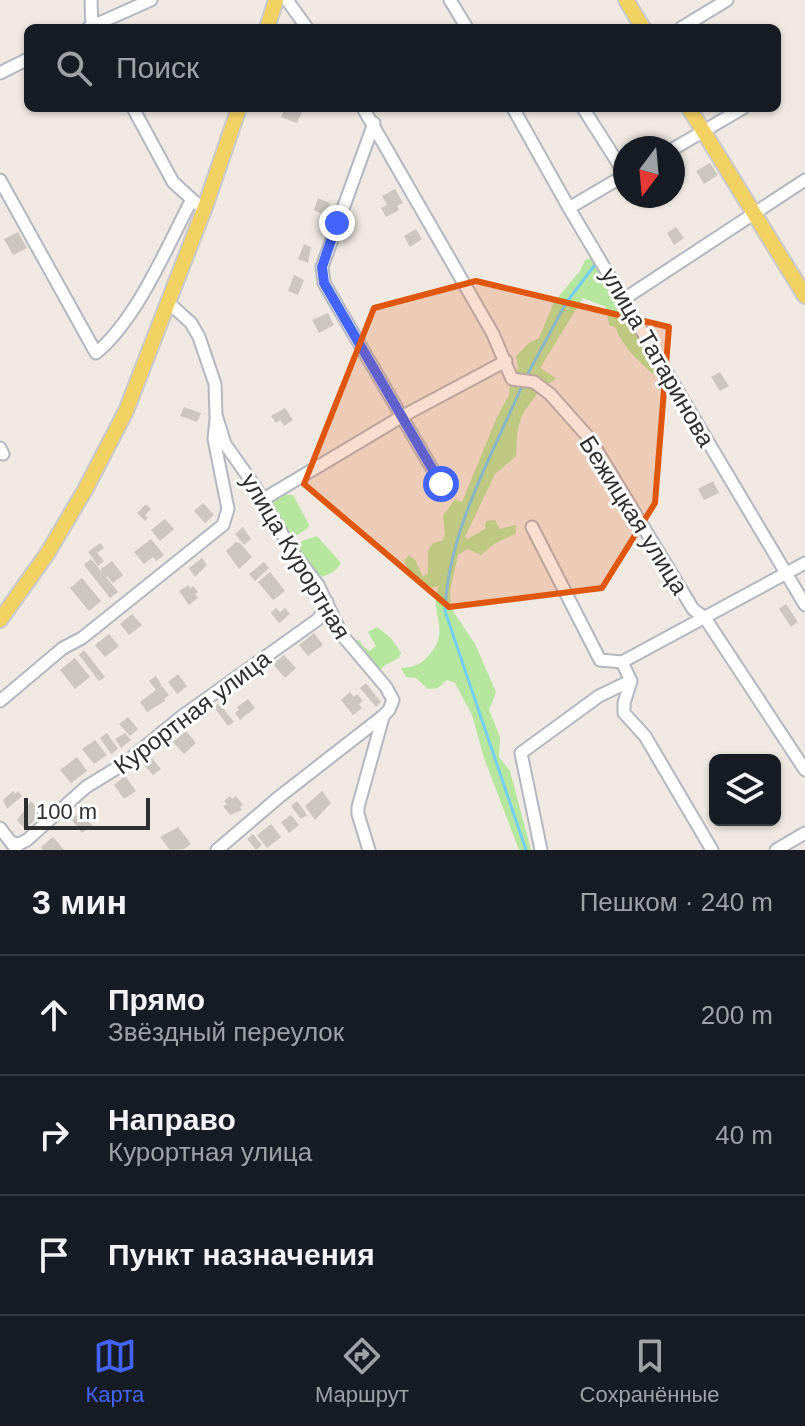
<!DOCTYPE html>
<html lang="ru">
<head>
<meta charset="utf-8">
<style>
	:root { --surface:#171b24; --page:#20242c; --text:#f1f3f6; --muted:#9ea1a6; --line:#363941; --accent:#4264fb }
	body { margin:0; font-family:Helvetica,sans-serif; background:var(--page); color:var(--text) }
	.controls { position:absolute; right:24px; bottom:24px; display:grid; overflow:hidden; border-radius:12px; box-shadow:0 2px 6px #0004 }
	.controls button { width:72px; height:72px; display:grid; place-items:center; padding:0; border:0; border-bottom:2px solid var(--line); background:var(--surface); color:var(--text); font:40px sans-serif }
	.compass { position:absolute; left:613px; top:136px; width:72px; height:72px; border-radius:50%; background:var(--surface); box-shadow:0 2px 6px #0004; rotate:196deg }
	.scale { position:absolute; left:24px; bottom:20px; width:126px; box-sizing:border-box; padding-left:8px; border:4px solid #2e2e2e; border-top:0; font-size:22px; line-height:28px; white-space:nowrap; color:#2e2e2e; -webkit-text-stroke:6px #fff; paint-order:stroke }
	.stop { position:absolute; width:24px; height:24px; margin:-18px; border:6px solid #4264fb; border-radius:50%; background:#fff }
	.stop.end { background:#4264fb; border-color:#fff; box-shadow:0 2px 8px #0008 }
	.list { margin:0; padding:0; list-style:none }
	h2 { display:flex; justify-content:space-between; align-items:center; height:104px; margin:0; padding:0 32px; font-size:34px }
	h2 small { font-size:26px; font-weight:400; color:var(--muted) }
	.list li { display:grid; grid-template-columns:52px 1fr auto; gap:24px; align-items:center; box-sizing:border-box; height:120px; padding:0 32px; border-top:2px solid var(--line) }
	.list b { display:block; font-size:30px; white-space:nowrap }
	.list p { margin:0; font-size:26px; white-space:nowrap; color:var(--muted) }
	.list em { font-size:26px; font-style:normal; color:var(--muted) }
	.icon { flex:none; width:44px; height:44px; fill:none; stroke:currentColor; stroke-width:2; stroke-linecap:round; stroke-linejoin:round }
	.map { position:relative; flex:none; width:805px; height:850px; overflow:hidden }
	.search { position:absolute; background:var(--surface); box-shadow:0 2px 6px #0004; left:24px; right:24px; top:24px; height:88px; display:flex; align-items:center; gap:20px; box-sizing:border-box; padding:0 28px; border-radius:12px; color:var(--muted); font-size:30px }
	.sheet { height:464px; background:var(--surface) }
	nav { display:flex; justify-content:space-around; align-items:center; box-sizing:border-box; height:112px; border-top:2px solid var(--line); background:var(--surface); font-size:22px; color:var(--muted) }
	nav a { display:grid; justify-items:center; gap:4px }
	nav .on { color:var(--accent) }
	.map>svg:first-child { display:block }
</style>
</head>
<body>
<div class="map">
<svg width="805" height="850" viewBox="0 0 805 850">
	<rect width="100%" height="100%" fill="#efe9e1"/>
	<!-- green -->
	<g fill="#b6e59e">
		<path d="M592 258 644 345 647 351 645 360 653 362 664 378 659 379C643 365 623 349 616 328L609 325 606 307 583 298 540 368 556 378 550 383 540 382C540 396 528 403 522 416 516 429 517 443 516 456L495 474 465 537 468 539 485 529 486 521 495 520 500 529 516 525V533L494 544 481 555 468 549 458 555 450 591 451 608 475 644 496 692 489 710 500 737 499 757 510 771 531 850H519L484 758 472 715 455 683 447 680 438 688 428 689 416 678 406 677 401 668C415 667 420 665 430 654 452 629 427 610 439 586 421 592 411 576 404 561L409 555 415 560 423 577 428 573V551L433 543 443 540 445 534 443 516 455 499 462 502 497 417 509 395 510 385 518 367 516 356 529 343 539 338 554 302 580 271 585 260Z"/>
		<polygon points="283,494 293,495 309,525 308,528 289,540 268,505"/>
		<path d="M317 536 341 563C335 574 321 579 309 577L294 544Z"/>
		<polygon points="377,627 391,638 401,653 399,658 385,665 377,673 352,640 359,640 364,647 370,651 376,646 368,632"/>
	</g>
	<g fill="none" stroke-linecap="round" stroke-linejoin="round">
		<!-- stream -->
		<g stroke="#75cff0" stroke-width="3">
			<polyline points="525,379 566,303 594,266"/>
			<path d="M522 386C491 457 448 532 445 611L526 850"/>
		</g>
	</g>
	<!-- building -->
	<g fill="#cbc7bf">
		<polygon points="285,108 302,112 297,123 281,117"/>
		<polygon points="710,163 718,175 704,184 696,171"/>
		<polygon points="395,189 403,203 397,206 399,210 386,217 381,208 387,205 382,196"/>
		<polygon points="318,198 330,203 325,215 314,210"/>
		<polygon points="676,227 684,238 674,245 667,233"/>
		<polygon points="416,229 422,239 410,247 404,236"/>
		<polygon points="18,232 27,248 13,255 4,239"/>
		<polygon points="304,244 311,247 308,263 298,259"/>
		<polygon points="294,275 304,280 298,295 288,291"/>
		<polygon points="328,313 334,325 319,333 312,320"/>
		<polygon points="720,372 729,386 720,391 711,377"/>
		<polygon points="184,407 201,413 197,422 180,416"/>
		<polygon points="285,408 293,420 284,426 280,420 276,423 271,416"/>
		<polygon points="713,481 719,493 704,500 698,489"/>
		<polygon points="203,503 214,515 205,523 194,511"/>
		<polygon points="146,504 151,509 145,515 148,518 145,521 137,513"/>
		<polygon points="165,519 174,529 160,541 151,530"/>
		<polygon points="243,527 251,539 244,545 235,534"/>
		<polygon points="151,539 164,555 156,561 153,557 144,564 134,552"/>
		<polygon points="236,542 240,543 252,557 239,569 226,551"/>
		<polygon points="100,543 104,548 97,553 104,561 98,566 88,552"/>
		<polygon points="202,558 207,565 195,577 189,568"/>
		<polygon points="91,559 102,572 101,569 112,561 123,575 113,583 107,576 106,577 118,592 110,598 84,565"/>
		<polygon points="264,562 269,568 255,581 249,574"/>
		<polygon points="270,572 285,591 273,600 258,582"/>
		<polygon points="82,578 101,601 89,611 70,588"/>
		<polygon points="188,585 191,588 193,586 198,592 195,594 198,598 189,605 179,591"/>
		<polygon points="786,604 798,622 791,627 779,609"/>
		<polygon points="276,608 280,612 285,608 290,614 279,623 271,613"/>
		<polygon points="132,614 142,625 129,635 120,624"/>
		<polygon points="314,633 323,645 308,656 299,645"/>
		<polygon points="109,634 119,646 105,657 95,645"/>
		<polygon points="84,650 105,677 99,681 79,655"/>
		<polygon points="284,655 296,668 285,678 273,664"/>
		<polygon points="75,658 90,677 75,689 60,670"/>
		<polygon points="178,674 187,686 177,694 168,682"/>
		<polygon points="156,676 161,684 160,687 162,686 169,695 164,699 165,701 147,712 140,702 156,690 149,681"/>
		<polygon points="366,683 381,702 376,707 360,688"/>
		<polygon points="350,692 354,697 357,694 363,701 359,704 362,708 353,715 341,700"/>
		<polygon points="248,699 255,708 240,720 235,713 239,710 237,707"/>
		<polygon points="219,703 234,722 228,726 214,707"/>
		<polygon points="128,717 138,729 130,736 119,724"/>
		<polygon points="186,731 196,743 184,754 173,742"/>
		<polygon points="107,733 118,749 111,754 100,738"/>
		<polygon points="125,733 131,740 121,748 115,739"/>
		<polygon points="95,740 107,755 94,764 82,749"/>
		<polygon points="77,757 87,771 71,783 60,770"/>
		<polygon points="152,758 161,769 153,775 144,765"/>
		<polygon points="125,776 136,791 124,799 114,785"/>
		<polygon points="13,791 15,794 18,791 22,796 7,809 3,800"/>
		<polygon points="322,791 331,803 315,820 305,806"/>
		<polygon points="230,796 232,799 236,796 243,805 240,807 242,810 230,815 223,806 227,804 224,801"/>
		<polygon points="31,801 42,814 25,829 17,820"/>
		<polygon points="297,801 307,815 301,819 291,806"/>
		<polygon points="81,811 92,825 82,833 71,819"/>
		<polygon points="291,815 299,825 289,833 281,822"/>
		<polygon points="271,824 281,837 267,848 257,835"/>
		<polygon points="178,827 191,844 184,849 170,850 160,837"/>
		<polygon points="253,834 262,845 256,850 247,839"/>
		<polygon points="53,837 64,850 43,850 41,847"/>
	</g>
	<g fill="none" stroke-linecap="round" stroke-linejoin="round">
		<defs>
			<g id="minor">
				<polyline points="91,0 92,28"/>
				<polyline points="287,0 307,28"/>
				<polyline points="450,0 467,28"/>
				<polyline points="88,28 151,0"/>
				<polyline points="681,28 727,0"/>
				<polyline points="0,73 28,59"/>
				<polyline points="133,108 173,182 197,204"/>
				<polyline points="363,108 493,334 512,379 534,382 550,394 590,439 693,609 705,618 805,770"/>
				<polyline points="513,108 569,208 805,605"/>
				<polyline points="583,108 625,174"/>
				<polyline points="374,123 322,267 324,283 441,484"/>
				<polyline points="673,149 743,108"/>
				<path d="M0 180 96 353C137 319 166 249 191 201"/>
				<polyline points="569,208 625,175"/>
				<polyline points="624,299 805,180"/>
				<polyline points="169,303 191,323 199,337 215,384 216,415 225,444 254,485 292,551 318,585 342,635 386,687 393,700 389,710 383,716 279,797 217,850"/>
				<polyline points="0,448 3,454"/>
				<polyline points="262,500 401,417 506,361"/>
				<polyline points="532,527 600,660 622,662 631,681 624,703 624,713 645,736 712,850"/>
				<polyline points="622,662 805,563"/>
				<polyline points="0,701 63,648 82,638 223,525 228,509 214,439 216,419"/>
				<polyline points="0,828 16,849"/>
				<polyline points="12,843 19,844 27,840 86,787 125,763 181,717 317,620 325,610 327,602"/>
				<polyline points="369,850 358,814 358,807 383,717"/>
				<polyline points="541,850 521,753 599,696 630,681"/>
				<polyline points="776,850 805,833"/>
			</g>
			<g id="major">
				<polyline points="626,0 643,28"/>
				<polyline points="267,28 276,0"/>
				<polyline points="689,108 805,296"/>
				<polyline points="0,620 47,554 85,490 126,411 205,207 239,108"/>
			</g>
		</defs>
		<!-- minor casing -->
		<use href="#minor" stroke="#b4b7c1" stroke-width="15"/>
		<!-- major casing -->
		<use href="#major" stroke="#c9c9c9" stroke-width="18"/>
		<!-- minor -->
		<use href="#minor" stroke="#fff" stroke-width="11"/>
		<!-- major -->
		<use href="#major" stroke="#f2d163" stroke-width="14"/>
	</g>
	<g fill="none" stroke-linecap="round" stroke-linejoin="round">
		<!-- route -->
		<polyline stroke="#4264fb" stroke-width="10" points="337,223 322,267 324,283 441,484"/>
	</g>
	<!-- marked area -->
	<path fill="#df570e" fill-opacity="0.2" stroke="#df570e" stroke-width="6" stroke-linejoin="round" d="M476 281 669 327 655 503 602 588 449 607 304 484 374 308Z"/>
	<g text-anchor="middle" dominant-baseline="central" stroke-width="6" stroke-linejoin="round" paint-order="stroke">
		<!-- street labels -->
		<g font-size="24" fill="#2e2e2e" stroke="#fff">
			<text transform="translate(658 357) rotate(60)">улица Татаринова</text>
			<text transform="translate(634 515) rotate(58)">Бежицкая улица</text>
			<text transform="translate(296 556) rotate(59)">улица Курортная</text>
			<text transform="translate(192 712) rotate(-37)">Курортная улица</text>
		</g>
	</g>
</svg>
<div class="controls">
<button><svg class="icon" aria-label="layers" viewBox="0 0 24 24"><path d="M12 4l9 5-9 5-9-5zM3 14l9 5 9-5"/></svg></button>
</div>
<svg class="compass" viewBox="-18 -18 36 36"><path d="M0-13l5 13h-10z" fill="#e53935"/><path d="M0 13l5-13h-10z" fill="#9ea1a6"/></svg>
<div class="scale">100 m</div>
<div class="stop" style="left:441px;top:484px"></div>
<div class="stop end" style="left:337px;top:223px"></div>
<div class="search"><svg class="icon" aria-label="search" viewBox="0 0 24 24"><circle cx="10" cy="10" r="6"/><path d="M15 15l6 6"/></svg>Поиск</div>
</div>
<section class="sheet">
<h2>3 мин<small>Пешком · 240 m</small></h2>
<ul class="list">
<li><svg class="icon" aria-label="ahead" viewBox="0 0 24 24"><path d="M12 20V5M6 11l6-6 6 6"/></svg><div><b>Прямо</b><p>Звёздный переулок</p></div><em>200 m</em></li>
<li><svg class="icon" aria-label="right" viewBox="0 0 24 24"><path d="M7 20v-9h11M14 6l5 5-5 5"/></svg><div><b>Направо</b><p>Курортная улица</p></div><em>40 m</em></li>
<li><svg class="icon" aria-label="arrive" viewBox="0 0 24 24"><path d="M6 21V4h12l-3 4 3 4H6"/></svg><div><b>Пункт назначения</b></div></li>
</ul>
</section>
<nav>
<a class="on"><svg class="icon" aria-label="map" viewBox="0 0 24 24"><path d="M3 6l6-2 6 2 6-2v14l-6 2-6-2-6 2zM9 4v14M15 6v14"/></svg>Карта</a>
<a><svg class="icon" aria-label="directions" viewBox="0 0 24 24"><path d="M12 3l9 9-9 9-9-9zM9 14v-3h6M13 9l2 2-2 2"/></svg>Маршрут</a>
<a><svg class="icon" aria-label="saved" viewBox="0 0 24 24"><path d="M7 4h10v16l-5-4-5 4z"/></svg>Сохранённые</a>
</nav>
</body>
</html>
